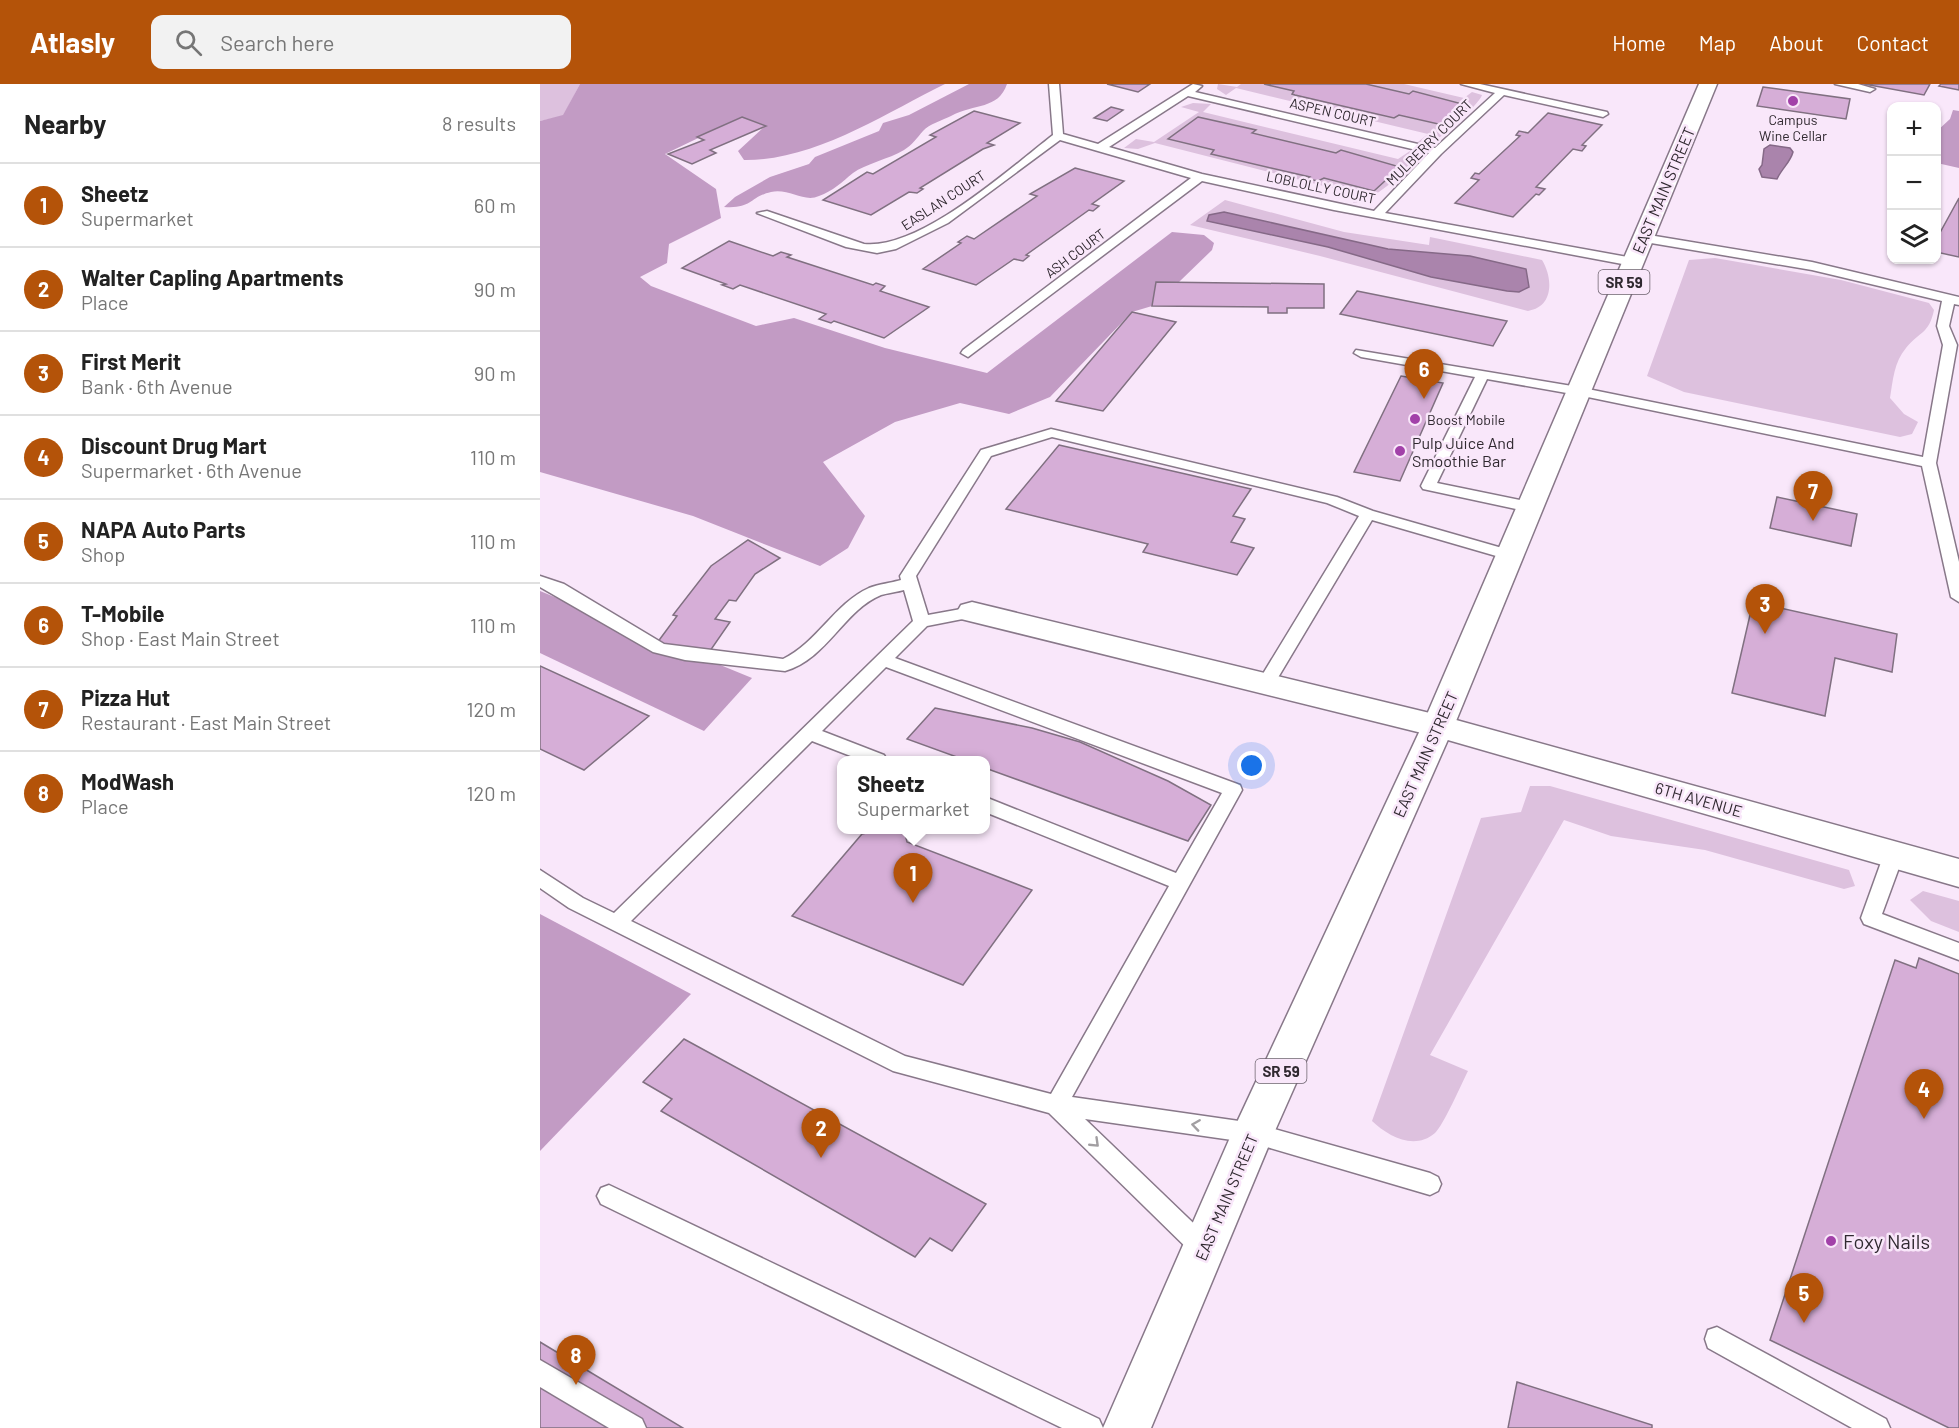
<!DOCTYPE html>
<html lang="en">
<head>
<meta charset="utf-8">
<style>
	:root { --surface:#fff; --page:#f2f2f2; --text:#222; --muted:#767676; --line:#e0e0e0; --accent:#b45309 }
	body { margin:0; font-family:Barlow,sans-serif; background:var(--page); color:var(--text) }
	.controls { position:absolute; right:18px; top:18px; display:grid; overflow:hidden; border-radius:12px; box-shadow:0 2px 4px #0004 }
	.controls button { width:54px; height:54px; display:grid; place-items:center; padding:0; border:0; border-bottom:2px solid var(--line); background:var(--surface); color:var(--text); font:30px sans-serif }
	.you { position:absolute; left:712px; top:682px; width:21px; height:21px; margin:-15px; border:4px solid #fff; border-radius:50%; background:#1a73e8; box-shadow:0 0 0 9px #1a73e833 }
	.badge { display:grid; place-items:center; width:39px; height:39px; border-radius:50%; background:var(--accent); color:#fff; font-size:20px; font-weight:700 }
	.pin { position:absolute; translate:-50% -50px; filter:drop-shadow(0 2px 3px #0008) }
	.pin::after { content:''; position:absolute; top:32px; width:21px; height:18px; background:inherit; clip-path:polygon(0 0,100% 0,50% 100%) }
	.popup { position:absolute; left:297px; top:672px; width:153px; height:78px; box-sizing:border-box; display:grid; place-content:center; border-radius:12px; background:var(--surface); filter:drop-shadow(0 2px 4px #0005); font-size:20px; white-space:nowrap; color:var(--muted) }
	.popup b { font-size:22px; color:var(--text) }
	.popup::after { content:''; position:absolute; left:50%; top:100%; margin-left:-12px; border:12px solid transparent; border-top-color:var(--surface) }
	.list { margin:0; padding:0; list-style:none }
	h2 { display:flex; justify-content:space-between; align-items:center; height:78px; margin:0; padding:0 24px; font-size:26px }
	h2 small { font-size:20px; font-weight:400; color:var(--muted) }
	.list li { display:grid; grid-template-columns:39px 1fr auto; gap:18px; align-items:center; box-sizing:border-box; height:84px; padding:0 24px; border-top:2px solid var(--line) }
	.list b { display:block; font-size:22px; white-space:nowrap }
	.list p { margin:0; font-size:20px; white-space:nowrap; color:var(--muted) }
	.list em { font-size:20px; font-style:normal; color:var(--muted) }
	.icon { flex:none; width:33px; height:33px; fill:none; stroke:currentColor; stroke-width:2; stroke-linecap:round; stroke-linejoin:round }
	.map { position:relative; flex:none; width:1419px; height:1344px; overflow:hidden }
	header { display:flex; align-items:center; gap:36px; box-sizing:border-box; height:84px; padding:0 30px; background:var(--accent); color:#fff }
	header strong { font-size:28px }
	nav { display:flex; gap:33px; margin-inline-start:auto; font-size:21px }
	.search { width:420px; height:54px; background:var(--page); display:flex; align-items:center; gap:15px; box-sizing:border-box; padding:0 21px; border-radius:12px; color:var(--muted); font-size:22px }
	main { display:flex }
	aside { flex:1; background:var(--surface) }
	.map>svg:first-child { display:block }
</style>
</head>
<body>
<header>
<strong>Atlasly</strong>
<div class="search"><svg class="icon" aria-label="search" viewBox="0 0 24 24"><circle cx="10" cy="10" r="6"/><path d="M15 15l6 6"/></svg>Search here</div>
<nav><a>Home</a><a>Map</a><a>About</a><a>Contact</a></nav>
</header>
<main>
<aside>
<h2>Nearby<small>8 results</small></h2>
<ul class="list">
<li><span class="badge">1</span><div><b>Sheetz</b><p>Supermarket</p></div><em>60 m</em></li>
<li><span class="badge">2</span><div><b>Walter Capling Apartments</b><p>Place</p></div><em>90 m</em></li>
<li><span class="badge">3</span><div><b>First Merit</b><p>Bank · 6th Avenue</p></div><em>90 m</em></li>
<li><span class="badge">4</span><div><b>Discount Drug Mart</b><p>Supermarket · 6th Avenue</p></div><em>110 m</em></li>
<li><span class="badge">5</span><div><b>NAPA Auto Parts</b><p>Shop</p></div><em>110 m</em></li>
<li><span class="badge">6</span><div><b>T-Mobile</b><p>Shop · East Main Street</p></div><em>110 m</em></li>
<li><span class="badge">7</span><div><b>Pizza Hut</b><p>Restaurant · East Main Street</p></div><em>120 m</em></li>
<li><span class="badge">8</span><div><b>ModWash</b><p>Place</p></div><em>120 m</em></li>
</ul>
</aside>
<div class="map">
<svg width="1419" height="1344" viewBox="0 0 1419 1344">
	<rect width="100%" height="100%" fill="#f9e7fa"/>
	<!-- green -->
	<g fill="#ddc1de">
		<polygon points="0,0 40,0 23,32 0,37"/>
		<path d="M678 0 697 3 701 0H864L924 14 932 8 942 11C940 19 906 50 897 55 892 58 884 58 878 58L888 50 696 4 686 11 677 5Z"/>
		<path d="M653 19 671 20 663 28 858 75 870 67 875 72C864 90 834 117 813 119L819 111 615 59 598 65 584 64 596 55 614 58 659 28 641 23Z"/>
		<path d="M685 116 804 148 889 161 890 153 1002 176C1013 194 1014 223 988 227L780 172 650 141Z"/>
		<path d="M1175 174 1301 196 1389 219 1394 226C1389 250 1380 247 1366 264 1354 278 1353 296 1350 314L1364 330 1378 338 1372 350 1360 353 1144 308 1107 292 1149 176Z"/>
		<path d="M990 702H1010L1309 786 1315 802 1304 805 1165 766 1071 752 1024 736 890 971 928 987C922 999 903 1042 895 1049 874 1067 848 1052 832 1037L941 734 981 728Z"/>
		<polygon points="1383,807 1419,817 1419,848 1391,837 1370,816"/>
	</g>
	<!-- forest -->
	<g fill="#c29bc4">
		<path d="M40 0H405C344 30 274 77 204 76L198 67 224 43 202 33 125 70 176 105 181 134 129 160 127 179 100 193 111 202 216 242 254 234 345 264 447 289 632 148 664 151 674 159 672 166 639 198H616L612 222 592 228 510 313 469 330 420 319 355 338 283 378 325 432 308 464 280 482 153 432 0 388V37L23 31Z"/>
		<path d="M429 0H467C458 26 435 19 411 32 403 36 389 40 383 47 377 54 372 61 364 66 349 75 325 80 313 89 302 98 293 107 279 112 264 119 249 104 231 108 209 113 213 125 184 123L195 113 230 93 269 80 275 73 339 47 343 39 369 31Z"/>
		<polygon points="1413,26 1419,27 1419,84 1397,79 1397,47 1410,35"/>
		<polygon points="0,507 212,594 164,647 0,569"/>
		<polygon points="0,830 151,910 0,1067"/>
	</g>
	<!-- water -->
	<g fill="#aa84ac" stroke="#856987" stroke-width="1.5">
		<path d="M1230 61 1250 64 1253 68C1250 79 1242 84 1237 95L1222 93 1219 85 1222 81 1224 65Z"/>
		<polygon points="684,128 848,165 930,172 986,185 989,203 979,208 967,207 891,193 788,163 667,137 669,131"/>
	</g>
	<!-- building -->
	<g fill="#d6aed7" stroke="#807081" stroke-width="1.5">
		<polygon points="567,0 610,0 598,8"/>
		<polygon points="724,0 826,0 869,10 873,7 930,22 907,42 859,31 854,34 755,11 752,10 754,7"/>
		<polygon points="1324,0 1390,0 1384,11"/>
		<polygon points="1401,0 1419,0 1419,6 1399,2"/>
		<polygon points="1223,3 1310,15 1306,35 1217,22"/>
		<polygon points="571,23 583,26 567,37 554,34"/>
		<polygon points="434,27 480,39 447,59 454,61 443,65 380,104 383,105 377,109 369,108 331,131 283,116 327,88 333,90 396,53 390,51"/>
		<polygon points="1008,29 1062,41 1042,61 1046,62 1042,67 1033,65 996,103 1005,105 999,111 996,110 973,133 915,119 939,96 931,94 935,89 939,90 980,52 976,51 979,47 988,49"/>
		<polygon points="202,33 226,42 170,66 176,69 152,80 128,70 164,56 157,53"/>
		<polygon points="658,33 716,46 712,49 796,69 801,66 860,83 834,107 784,94 778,97 768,95 770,93 671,70 674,66 628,55"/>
		<polygon points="535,84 584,97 552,120 559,122 553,127 549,126 486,171 489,172 483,177 474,175 436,201 383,185 421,159 418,158 427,152 434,155 497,112 490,110"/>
		<polygon points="1419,114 1419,173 1396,168 1396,156"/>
		<polygon points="189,157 233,172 241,168 251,171 247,173 333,201 336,199 345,202 340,207 389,223 344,254 294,237 291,239 279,235 286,230 200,201 193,205 182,201 186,200 142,184"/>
		<polygon points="616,198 784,200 784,224 747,224 747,229 728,229 728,223 612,222"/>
		<polygon points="817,207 967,237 953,262 800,230"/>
		<polygon points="592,228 636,238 563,327 516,317"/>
		<polygon points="861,292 903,299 860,397 814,388"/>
		<polygon points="519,361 711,405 693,432 705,435 691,458 714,464 697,491 603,468 608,460 466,425"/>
		<polygon points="1237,413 1317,430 1311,462 1230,444"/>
		<polygon points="208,456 240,474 215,490 196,517 189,516 175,535 190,538 170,567 117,559 137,532 133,531 171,482"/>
		<polygon points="1213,518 1357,550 1352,588 1295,574 1285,632 1192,609"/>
		<polygon points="0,582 109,632 44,686 0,665"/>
		<polygon points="395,624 492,644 540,658 628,697 671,721 648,757 445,684 445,676 425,676 367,655"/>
		<polygon points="339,746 364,746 367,758 492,806 423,901 252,832 322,750"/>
		<polygon points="1379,874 1419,890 1419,1344 1409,1344 1230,1256 1355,876 1376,884"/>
		<polygon points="144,955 446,1120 412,1167 390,1154 375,1173 121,1027 132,1015 103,998"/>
		<polygon points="0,1258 143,1344 0,1344"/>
		<polygon points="977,1298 1112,1341 1112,1344 968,1344"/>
	</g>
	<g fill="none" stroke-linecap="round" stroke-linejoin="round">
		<defs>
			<g id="lane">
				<path d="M509 0H519L523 50 558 60 653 0 662 2 655 8 895 64 955 9 921 0H940L1067 28 1068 30 1063 33 964 11 901 70 845 129 1093 174 1099 178 1093 182 794 126 662 97 428 273 421 269 423 266 651 94 520 56 408 139 356 165 337 169 306 163 217 129 227 127 324 160C380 166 469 85 513 51ZM648 12 889 69 834 127 662 90 569 63Z"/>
				<polygon points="1295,0 1318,0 1335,5 1330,8"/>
				<polygon points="1103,150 1272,178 1419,213 1419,221 1414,220 1409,242 1417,261 1396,379 1419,478 1419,518 1411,513 1382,382 1038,311 947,295 897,399 990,418 998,423 990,428 883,405 881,402 935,293 821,273 814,269 816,266 1038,303 1383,373 1403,261 1397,242 1402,217 1272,186 1099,157 1097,154"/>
				<path d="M511 345 797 413 833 427 976 468 978 471 970 476 832 436 733 602 727 604 718 598 819 432 787 419 512 353 451 372 376 492 388 531 432 523 440 528 438 532 387 542 355 574 700 701 702 706 532 1013 713 1039 890 1089 898 1093 901 1100 898 1107 890 1111 713 1059 545 1035 672 1157 676 1165 672 1173 664 1176 656 1173 509 1029 353 987 29 824 0 804V786L43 814 74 829 373 537 364 506C357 508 348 509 341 511 304 526 287 575 245 587L145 576 113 568 0 503V492L24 500 124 560 243 575C277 559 295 519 329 504 339 500 351 499 361 496L360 492 441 366ZM346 583 682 709 636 789 445 713V728L629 802 511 1010 365 972 91 837 272 657 321 676H347L344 671 282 647Z"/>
				<polygon points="1354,763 1361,765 1364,770 1342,830 1419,859 1419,876 1324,840 1321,834 1344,770 1347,765"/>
				<polygon points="69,1101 559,1335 563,1344 522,1344 61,1120 57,1112 61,1104"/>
				<polygon points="1177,1243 1346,1335 1350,1344 1312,1344 1168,1264 1165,1255 1168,1246"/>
				<polygon points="0,1276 102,1335 106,1344 69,1344 0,1303"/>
			</g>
			<polygon id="street" points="432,518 898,631 909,634 914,642 909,650 898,653 421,535 417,528 421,521"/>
			<polygon id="secondary" points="898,631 1419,775 1419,803 887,650 882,642 887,634"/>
			<polygon id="primary" points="1159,0 1177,0 914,642 734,1049 611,1344 563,1344 692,1049 882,642"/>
		</defs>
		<!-- lane casing -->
		<use href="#lane" stroke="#887889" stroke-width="3"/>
		<!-- street casing -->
		<use href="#street" stroke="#887889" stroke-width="3"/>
		<!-- secondary casing -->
		<use href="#secondary" stroke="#887889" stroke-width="3"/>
		<!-- primary casing -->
		<use href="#primary" stroke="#887889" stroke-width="3"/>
		<!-- lane -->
		<use href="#lane" fill="#fff" fill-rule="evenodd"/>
		<!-- street -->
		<use href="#street" fill="#fff" fill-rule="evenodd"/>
		<!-- secondary -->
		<use href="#secondary" fill="#fff" fill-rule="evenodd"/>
		<!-- primary -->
		<use href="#primary" fill="#fff" fill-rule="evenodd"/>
	</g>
	<!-- one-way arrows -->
	<defs><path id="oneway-chevron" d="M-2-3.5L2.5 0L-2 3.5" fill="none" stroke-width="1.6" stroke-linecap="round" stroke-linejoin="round" transform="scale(1.5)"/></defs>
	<g stroke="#a29fa2">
		<use href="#oneway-chevron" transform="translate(656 1041) rotate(-172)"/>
		<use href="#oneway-chevron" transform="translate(555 1059) rotate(44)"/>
	</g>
	<!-- markers -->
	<g fill="#a241a9" stroke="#f9e7fa" stroke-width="2">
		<circle cx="1253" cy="17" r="6"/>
		<circle cx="875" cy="335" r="6"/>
		<circle cx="860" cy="367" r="6"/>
		<circle cx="1291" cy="1157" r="6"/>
	</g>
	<g text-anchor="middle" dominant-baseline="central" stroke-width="5" stroke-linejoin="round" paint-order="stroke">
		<!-- far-street labels -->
		<g font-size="14" fill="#302930" stroke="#f9e7fa">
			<text transform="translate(793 28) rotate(13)">ASPEN COURT</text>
			<text transform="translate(889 58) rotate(-45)">MULBERRY COURT</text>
			<text transform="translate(781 103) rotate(12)">LOBLOLLY COURT</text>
			<text transform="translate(403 116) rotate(-33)">EASLAN COURT</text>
			<text transform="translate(535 169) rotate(-37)">ASH COURT</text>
		</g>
		<!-- far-poi labels -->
		<g font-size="14" fill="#302930" stroke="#f9e7fa">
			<text x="1253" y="35">Campus<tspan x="1253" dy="16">Wine Cellar</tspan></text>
			<text x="887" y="335" text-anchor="start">Boost Mobile</text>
		</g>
		<!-- shield labels -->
		<g fill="#f9e7fa" stroke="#6c626d" stroke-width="1.5">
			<rect x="1058.5" y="186" width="51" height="24" rx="4.5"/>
			<rect x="715.5" y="975" width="51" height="24" rx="4.5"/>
		</g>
		<g font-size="15" font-weight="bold" fill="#302930">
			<text x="1084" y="198">SR 59</text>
			<text x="741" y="987">SR 59</text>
		</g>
		<!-- street labels -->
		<g font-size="16" fill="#302930" stroke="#f9e7fa">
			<text transform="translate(1123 106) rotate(-67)">EAST MAIN STREET</text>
			<text transform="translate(885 670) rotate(-66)">EAST MAIN STREET</text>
			<text transform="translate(1159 715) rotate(16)">6TH AVENUE</text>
			<text transform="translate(686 1113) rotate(-67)">EAST MAIN STREET</text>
		</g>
		<!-- poi labels -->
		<g font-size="16" fill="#302930" stroke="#f9e7fa" text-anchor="start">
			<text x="872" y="358">Pulp Juice And<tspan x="872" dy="18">Smoothie Bar</tspan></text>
		</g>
		<!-- near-poi labels -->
		<g font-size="20" fill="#302930" stroke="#f9e7fa" text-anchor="start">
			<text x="1303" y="1157">Foxy Nails</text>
		</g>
	</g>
</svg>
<div class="controls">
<button>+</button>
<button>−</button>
<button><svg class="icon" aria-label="layers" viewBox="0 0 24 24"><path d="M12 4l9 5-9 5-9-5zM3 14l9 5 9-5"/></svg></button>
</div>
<div class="you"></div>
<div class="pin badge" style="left:373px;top:819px">1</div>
<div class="popup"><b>Sheetz</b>Supermarket</div>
<div class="pin badge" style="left:281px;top:1074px">2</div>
<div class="pin badge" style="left:1225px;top:550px">3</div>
<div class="pin badge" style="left:1384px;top:1035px">4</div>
<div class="pin badge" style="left:1264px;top:1239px">5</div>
<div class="pin badge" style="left:884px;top:315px">6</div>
<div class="pin badge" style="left:1273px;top:437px">7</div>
<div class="pin badge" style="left:36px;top:1301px">8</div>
</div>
</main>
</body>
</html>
